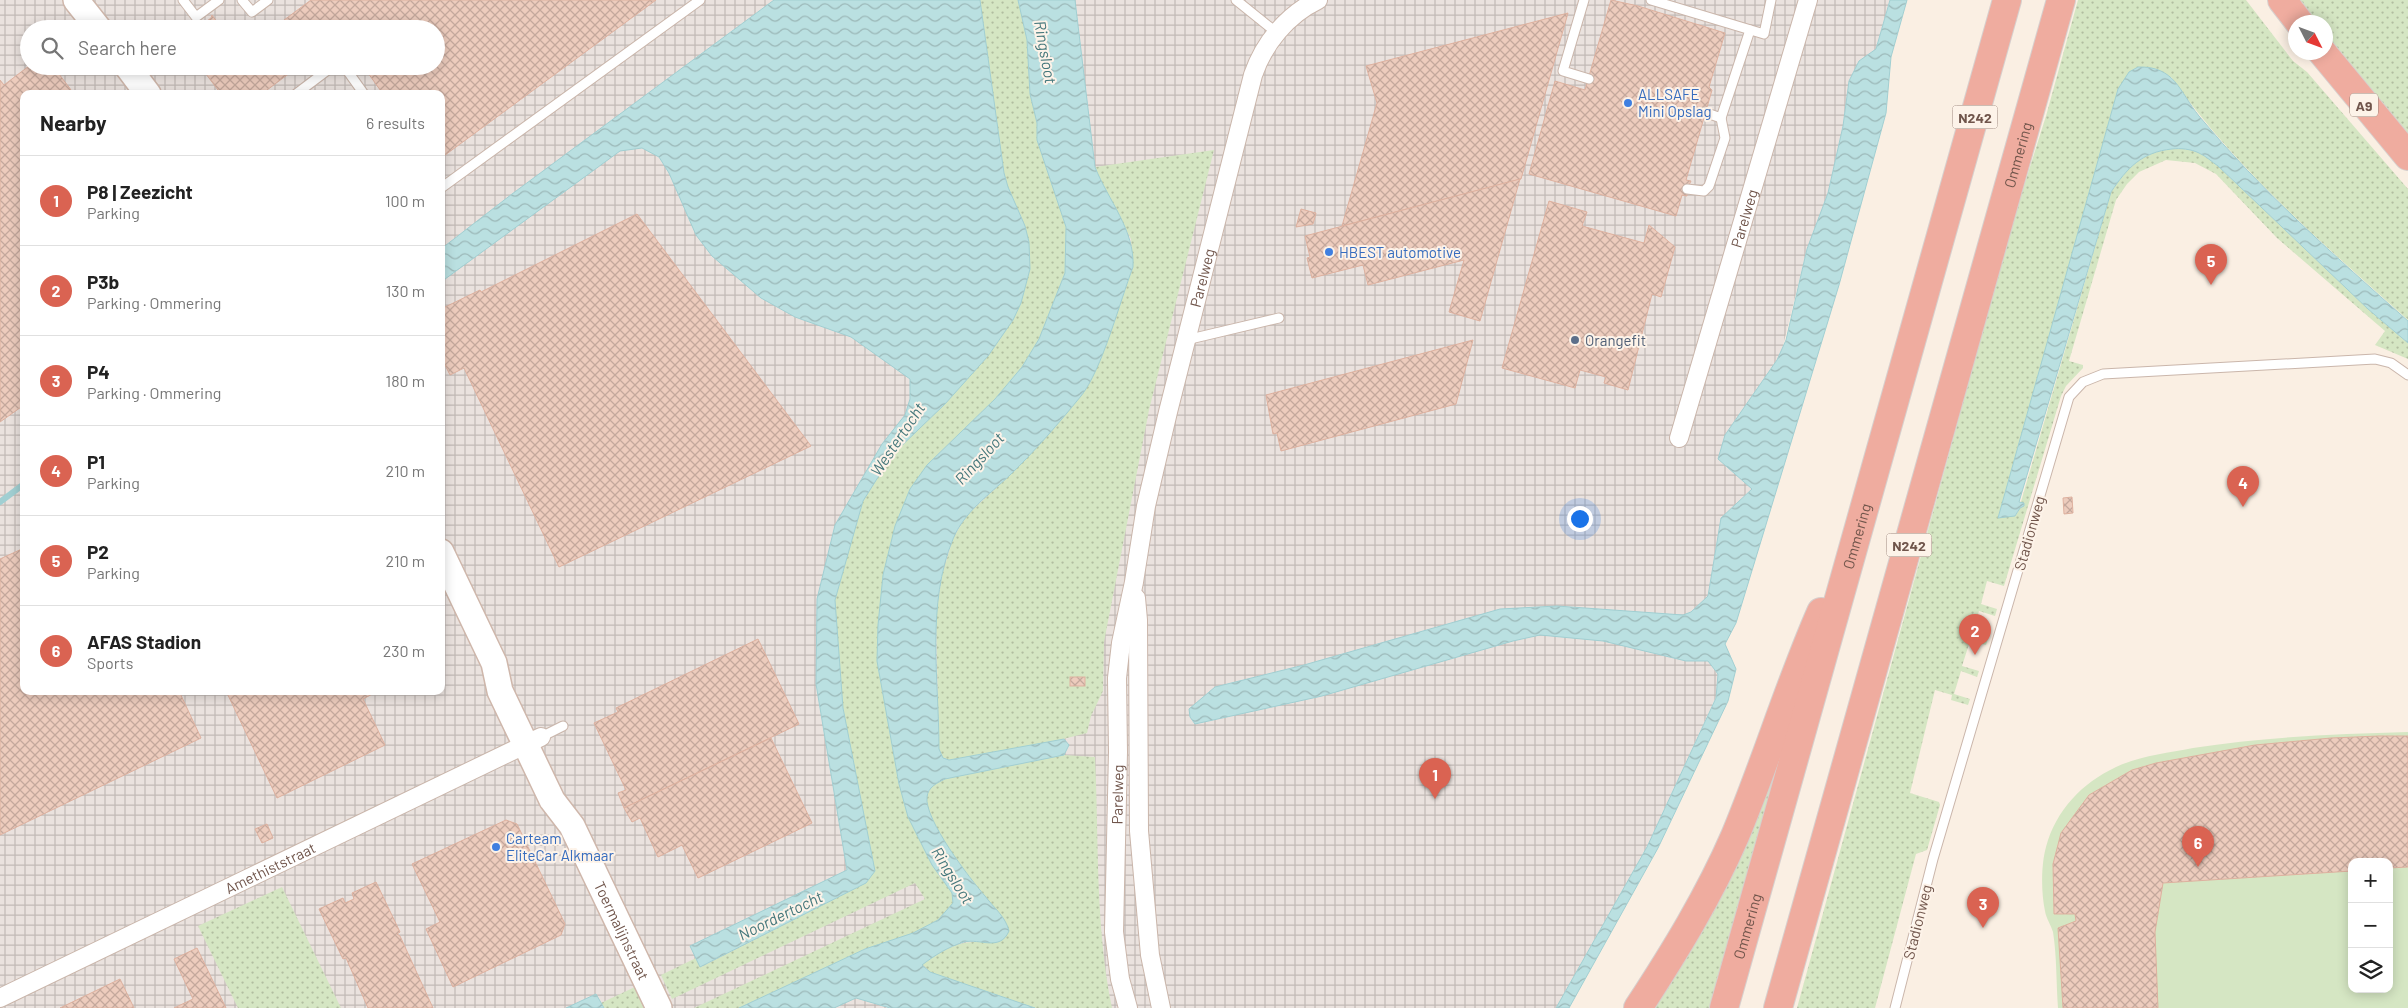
<!DOCTYPE html>
<html lang="en">
<head>
<meta charset="utf-8">
<style>
	:root { --surface:#fff; --page:#f2f2f2; --text:#222; --muted:#767676; --line:#e0e0e0; --accent:#da6352 }
	body { margin:0; font-family:Barlow,sans-serif; background:var(--page); color:var(--text) }
	.controls { position:absolute; right:15px; bottom:15px; display:grid; overflow:hidden; border-radius:10px; box-shadow:0 2px 12px #0003 }
	.controls button { width:45px; height:45px; display:grid; place-items:center; padding:0; border:0; border-bottom:1px solid var(--line); background:var(--surface); color:var(--text); font:25px sans-serif }
	.compass { position:absolute; left:2288px; top:15px; width:45px; height:45px; border-radius:50%; background:var(--surface); box-shadow:0 2px 12px #0003; rotate:132deg }
	.you { position:absolute; left:1579px; top:518px; width:18px; height:18px; margin:-12px; border:4px solid #fff; border-radius:50%; background:#1a73e8; box-shadow:0 0 0 8px #1a73e833 }
	.badge { display:grid; place-items:center; width:32px; height:32px; border-radius:50%; background:var(--accent); color:#fff; font-size:16px; font-weight:700 }
	.pin { position:absolute; translate:-50% -41px; filter:drop-shadow(0 1px 2px #0008) }
	.pin::after { content:''; position:absolute; top:26px; width:18px; height:15px; background:inherit; clip-path:polygon(0 0,100% 0,50% 100%) }
	.list { margin:0; padding:0; list-style:none }
	h2 { display:flex; justify-content:space-between; align-items:center; height:65px; margin:0; padding:0 20px; font-size:21px }
	h2 small { font-size:16px; font-weight:400; color:var(--muted) }
	.list li { display:grid; grid-template-columns:32px 1fr auto; gap:15px; align-items:center; box-sizing:border-box; height:90px; padding:0 20px; border-top:1px solid var(--line) }
	.list b { display:block; font-size:19px; white-space:nowrap }
	.list p { margin:0; font-size:16px; white-space:nowrap; color:var(--muted) }
	.list em { font-size:16px; font-style:normal; color:var(--muted) }
	.icon { flex:none; width:28px; height:28px; fill:none; stroke:currentColor; stroke-width:2; stroke-linecap:round; stroke-linejoin:round }
	.map { position:relative; flex:none; width:2408px; height:1008px; overflow:hidden }
	.search { position:absolute; background:var(--surface); box-shadow:0 2px 12px #0003; left:20px; top:20px; width:425px; height:55px; display:flex; align-items:center; gap:12px; box-sizing:border-box; padding:0 18px; border-radius:28px; color:var(--muted); font-size:19px }
	.panel { position:absolute; background:var(--surface); box-shadow:0 2px 12px #0003; left:20px; top:90px; width:425px; height:605px; border-radius:10px }
	.map>svg:first-child { display:block }
</style>
</head>
<body>
<div class="map">
<svg width="2408" height="1008" viewBox="0 0 2408 1008">
	<defs>
		<pattern id="industrial-grid" width="8" height="8" patternUnits="userSpaceOnUse" patternTransform="scale(1.25)"><rect width="8" height="8" fill="#eae2de"/><path d="M0 4h8M4 0v8" fill="none" stroke="#c2bab6"/></pattern>
		<pattern id="grass-dots" width="8" height="8" patternUnits="userSpaceOnUse" patternTransform="scale(1.25)"><rect width="8" height="8" fill="#d5e6c3"/><path d="M2 2h.1M6 6h.1" fill="none" stroke="#b1bda0" stroke-width="1.8" stroke-linecap="round"/></pattern>
		<pattern id="water-waves" width="16" height="10" patternUnits="userSpaceOnUse" patternTransform="scale(1.25)"><rect width="16" height="10" fill="#bae0e1"/><path d="M0 5q4-4 8 0t8 0" fill="none" stroke="#9cb8b8"/></pattern>
		<pattern id="building-cross-hatch" width="8" height="8" patternUnits="userSpaceOnUse" patternTransform="scale(1.25)"><rect width="8" height="8" fill="#edccbd"/><path d="M0 0l8 8M0 8l8-8" fill="none" stroke="#c4a89c"/></pattern>
	</defs>
	<rect width="100%" height="100%" fill="#faefe3"/>
	<!-- industrial -->
	<path fill="url(#industrial-grid)" fill-rule="evenodd" d="M0 0H1890L1876 49 1849 81 1843 126 1828 193 1807 249 1781 354 1725 435 1752 489 1721 518 1708 596 1718 674 1716 697 1647 847 1556 1008H0ZM29 29H436V66H29ZM24 94H441V691H24Z"/>
	<!-- grass -->
	<g fill="url(#grass-dots)">
		<polygon points="980,0 1018,0 1027,40 1030,94 1037,123 1037,140 1066,227 1065,273 1039,339 1022,367 995,399 927,465 921,843 932,865 952,893 953,903 938,920 913,933 865,949 739,1008 694,1008 925,899 915,883 672,999 661,975 696,958 701,967 866,883 875,871 843,708 835,600 863,501 892,455 945,404 988,356 1013,320 1030,269 1030,254 1025,226 1008,187 1004,173"/>
		<path d="M2078 0H2246L2293 61 2307 72 2408 189V320C2323 244 2237 170 2171 77L2113 112 2002 516H2015L2018 512 2111 192C2127 168 2142 152 2172 149 2181 148 2191 149 2199 153 2206 156 2212 162 2218 166L2368 309 2408 343V359L2375 345 2385 331 2277 238 2216 174 2195 163 2166 160 2139 172 2127 184 2116 200 2069 361 2083 365V368L2066 386 2061 396 2004 586 1987 581 1981 604 1997 609 1995 616 1979 611 1972 634 1988 639 1986 645 1970 641 1962 666 1979 671 1977 677 1961 671 1954 694 1970 699 1968 705 1951 700 1952 695 1935 690 1910 793 1939 802 1940 805 1927 850 1916 854 1875 1008H1797L2012 224 2046 116Z"/>
		<polygon points="2299,0 2408,0 2408,140 2334,50 2326,38 2326,22 2315,22"/>
		<polygon points="1214,150 1149,410 1104,642 1103,691 1091,716 1087,733 1043,744 949,760 943,758 939,749 936,615 942,575 953,539 966,516 1010,475 1082,395 1099,361 1133,267 1131,239 1103,187 1095,167"/>
		<polygon points="1784,749 1710,1008 1648,1008 1765,783"/>
		<path d="M1064 755 1095 757C1099 841 1095 925 1112 1008H1035L930 972 922 964C940 953 955 941 977 942L1005 920C986 898 923 825 927 797 928 787 937 783 945 779Z"/>
		<polygon points="282,887 341,1008 238,1008 198,926"/>
		<polygon points="635,987 644,1008 604,1008 601,1003"/>
	</g>
	<!-- pitch -->
	<path fill="#d5e6c3" fill-rule="evenodd" d="M2408 732V1008H2058C2056 983 2057 957 2053 932 2051 925 2046 918 2045 911 2041 892 2041 865 2046 847 2056 810 2082 783 2116 767 2140 756 2167 753 2193 748 2264 737 2336 734 2408 732ZM2352 862H2389V989H2352Z"/>
	<!-- water -->
	<g fill="url(#water-waves)" stroke="#a1cfd2">
		<polygon points="774,0 980,0 1004,173 1008,187 1025,226 1029,242 1030,269 1021,303 1013,320 988,356 945,404 892,455 863,501 835,600 843,708 875,871 866,883 700,967 690,946 847,870 816,684 817,599 835,525 882,444 905,415 910,399 910,379 851,337 795,317 761,298 712,256 696,235 669,173 659,157 642,148 620,151 441,282 441,249 512,194"/>
		<path d="M1018 0H1075L1095 167C1108 200 1135 230 1133 267 1120 301 1102 370 1081 396 1059 423 1035 451 1010 475 989 495 964 512 953 539 926 604 939 680 939 749L943 758 949 760 1064 739 1069 745 1064 755 945 779C937 783 928 787 927 797 924 819 970 879 985 896 993 907 1006 917 1009 931 1000 952 980 938 964 942 948 947 935 955 922 965L930 972 1035 1008H890L856 998 834 1008H739L865 949 913 933 938 920 953 903 952 893 932 865 908 817 899 784 877 661 878 625 883 575 895 526 910 489 927 465 995 399 1022 367 1039 339 1065 273 1066 227 1037 140V123L1030 94 1027 40Z"/>
		<polygon points="1890,0 1907,0 1891,57 1886,113 1839,285 1736,623 1725,644 1736,669 1728,701 1658,848 1569,1008 1556,1008 1647,847 1716,698 1718,674 1708,661 1686,661 1603,641 1540,635 1513,641 1322,696 1195,724 1190,717 1189,709 1215,687 1304,665 1500,609 1557,606 1683,615 1691,612 1708,596 1721,518 1752,489 1718,459 1725,435 1777,360 1786,340 1807,249 1828,193 1843,126 1849,81 1859,61 1876,49"/>
		<path d="M2138 67C2175 66 2179 91 2199 116 2261 191 2335 256 2408 321V343L2368 309 2218 166C2212 162 2206 156 2199 153 2191 149 2180 148 2172 149 2142 152 2127 168 2111 192L2019 502 2024 503V506L2020 508 2015 516 1998 518 2118 89 2129 72Z"/>
		<polygon points="596,994 604,1008 566,1008"/>
	</g>
	<g fill="none" stroke-linecap="round" stroke-linejoin="round">
		<!-- stream -->
		<polyline stroke="#a1cfd2" stroke-width="6" points="0,502 24,484"/>
	</g>
	<!-- building -->
	<g fill="url(#building-cross-hatch)" stroke="#deb19f">
		<polygon points="311,0 656,0 441,158 441,94 383,94 363,66 436,66 436,29 272,29"/>
		<polygon points="1611,0 1638,6 1725,33 1709,87 1712,90 1686,180 1691,181 1687,189 1687,196 1682,195 1676,216 1529,174 1555,81 1585,90"/>
		<polygon points="1568,13 1521,179 1342,226 1377,103 1366,66"/>
		<polygon points="212,15 222,29 196,29 211,18"/>
		<polygon points="29,66 53,66 74,94 24,94 24,405 0,422 0,80 4,85"/>
		<polygon points="200,66 299,66 267,90 270,94 221,94"/>
		<polygon points="1520,179 1480,321 1449,312 1464,260 1368,285 1363,265 1312,278 1307,258 1310,257 1305,236"/>
		<polygon points="1549,201 1587,212 1582,226 1644,243 1649,225 1675,247 1661,297 1652,294 1628,390 1604,383 1606,377 1580,370 1575,388 1502,368"/>
		<polygon points="1301,209 1316,213 1313,224 1296,227"/>
		<polygon points="637,214 811,446 559,567 464,368 450,375 441,357 441,309 480,290 481,292"/>
		<polygon points="1473,340 1456,404 1281,451 1277,433 1273,434 1266,395"/>
		<polygon points="2072,497 2073,513 2064,514 2063,498"/>
		<polygon points="24,548 24,691 179,691 201,738 0,835 0,559"/>
		<polygon points="758,639 799,724 624,808 618,793 626,790 594,723 618,712 616,708"/>
		<rect x="1070" y="677" width="15" height="9"/>
		<polygon points="226,691 378,691 363,699 385,745 277,798"/>
		<polygon points="2379,736 2408,736 2408,867 2389,868 2389,862 2352,862 2352,871 2163,883 2155,932 2158,1008 2063,1008 2058,928 2076,921 2075,914 2054,914 2053,864 2061,833 2089,795 2132,770 2156,763 2255,745 2331,738"/>
		<polygon points="771,738 812,823 698,878 682,845 658,857 640,818 632,822 624,808"/>
		<polygon points="506,820 517,824 565,924 561,935 453,987 426,929 440,922 412,864"/>
		<polygon points="267,824 273,838 262,843 255,829"/>
		<polygon points="376,882 400,932 397,934 400,936 433,1008 368,1008 346,958 343,959 319,909 343,898 345,903 354,899 352,893"/>
		<polygon points="197,948 226,1008 174,1008 193,999 174,959"/>
		<polygon points="120,979 134,1008 60,1008"/>
	</g>
	<g fill="none" stroke-linecap="round" stroke-linejoin="round">
		<defs>
			<g id="lane">
				<polyline points="183,0 196,17 219,0"/>
				<polyline points="242,0 252,12 268,0"/>
				<polyline points="1236,0 1277,33"/>
				<polyline points="1584,0 1563,71 1589,79"/>
				<polyline points="1651,0 1764,34 1771,0"/>
				<polyline points="344,66 364,94"/>
				<polyline points="296,94 333,66"/>
				<polyline points="1704,112 1721,118 1750,30"/>
				<polyline points="441,188 700,0"/>
				<polyline points="1687,189 1704,191 1709,186 1725,138 1721,118"/>
				<polyline points="1186,340 1279,318"/>
				<polyline points="541,737 563,726"/>
				<polyline points="1895,1008 1933,859 2069,397 2083,382 2103,374 2375,359 2391,363 2408,375"/>
			</g>
			<g id="street">
				<path id="s1" d="M1679 438 1808 0"/>
				<polyline points="1136,598 1138,620 1139,831 1150,955 1161,1008"/>
				<path id="s2" d="M0 998 541 737"/>
				<path id="s3" d="M1128 1008 1120 979 1114 932 1118 752 1117 678 1121 643 1134 582 1146 506 1168 412 1253 75C1264 43 1287 15 1318 0"/>
			</g>
			<g id="secondary">
				<polyline points="76,0 99,29"/>
				<polyline points="127,66 148,94"/>
				<path id="s4" d="M441 552 494 663 500 691 552 800 572 826 659 1008"/>
			</g>
			<g id="highway">
				<polyline points="2282,0 2299,22"/>
				<polyline points="2322,52 2408,156"/>
				<path d="M1638 1008C1674 953 1709 896 1735 836 1766 762 1789 685 1821 612"/>
				<path id="s5" d="M1724 1008 2007 0"/>
				<path id="s6" d="M1778 1008 2061 0"/>
			</g>
		</defs>
		<!-- lane casing -->
		<use href="#lane" stroke="#cab6ab" stroke-width="11"/>
		<!-- street casing -->
		<use href="#street" stroke="#cab6ab" stroke-width="20"/>
		<!-- secondary casing -->
		<use href="#secondary" stroke="#cfb7ab" stroke-width="28"/>
		<!-- highway casing -->
		<use href="#highway" stroke="#d7cfcd" stroke-width="30"/>
		<!-- lane -->
		<use href="#lane" stroke="#fff" stroke-width="9"/>
		<!-- street -->
		<use href="#street" stroke="#fff" stroke-width="18"/>
		<!-- secondary -->
		<use href="#secondary" stroke="#fff" stroke-width="25"/>
		<!-- highway -->
		<use href="#highway" stroke="#efac9f" stroke-width="28"/>
	</g>
	<!-- markers -->
	<g fill="#3f7fe0" stroke="#fdf3e9" stroke-width="2">
		<circle cx="1628" cy="103" r="5"/>
		<circle cx="1329" cy="252" r="5"/>
		<circle cx="496" cy="847" r="5"/>
	</g>
	<circle fill="#5c6f8a" stroke="#fdf3e9" stroke-width="2" cx="1575" cy="340" r="5"/>
	<g text-anchor="middle" dominant-baseline="central" stroke-width="4" stroke-linejoin="round" paint-order="stroke">
		<!-- shield labels -->
		<g fill="#fdf3e9" stroke="#9a847a" stroke-width="1">
			<rect x="2350" y="93.5" width="28" height="23" rx="4"/>
			<rect x="1952.5" y="105.5" width="45" height="23" rx="4"/>
			<rect x="1886.5" y="533.5" width="45" height="23" rx="4"/>
		</g>
		<g font-size="14" font-weight="bold" fill="#70554b">
			<text x="2364" y="105">A9</text>
			<text x="1975" y="117">N242</text>
			<text x="1909" y="545">N242</text>
		</g>
		<!-- shop labels -->
		<g font-size="15" fill="#366cbe" stroke="#fdf3e9" text-anchor="start">
			<text x="1638" y="94">ALLSAFE<tspan x="1638" dy="17">Mini Opslag</tspan></text>
			<text x="1339" y="252">HBEST automotive</text>
			<text x="506" y="838">Carteam<tspan x="506" dy="17">EliteCar Alkmaar</tspan></text>
		</g>
		<!-- street labels -->
		<g font-size="15" fill="#70554b" stroke="#fdf3e9">
			<text stroke="none"><textPath href="#s6" startOffset="886">Ommering</textPath></text>
			<text stroke="none"><textPath href="#s1" startOffset="229">Parelweg</textPath></text>
			<text stroke="none"><textPath href="#s3" startOffset="741">Parelweg</textPath></text>
			<text transform="translate(2029 533) rotate(-74)">Stadionweg</text>
			<text stroke="none"><textPath href="#s5" startOffset="490">Ommering</textPath></text>
			<text stroke="none"><textPath href="#s3" startOffset="215">Parelweg</textPath></text>
			<text stroke="none"><textPath href="#s2" startOffset="300">Amethiststraat</textPath></text>
			<text transform="translate(1917 922) rotate(-76)">Stadionweg</text>
			<text stroke="none"><textPath href="#s5" startOffset="85">Ommering</textPath></text>
			<text stroke="none"><textPath href="#s4" startOffset="421">Toermalijnstraat</textPath></text>
		</g>
		<!-- service labels -->
		<g font-size="15" fill="#4e5e75" stroke="#fdf3e9" text-anchor="start">
			<text x="1585" y="340">Orangefit</text>
		</g>
		<!-- water labels -->
		<g font-size="16" font-style="italic" fill="#44777b" stroke="#fdf3e9">
			<text transform="translate(1046 52) rotate(80)">Ringsloot</text>
			<text transform="translate(897 439) rotate(-56)">Westertocht</text>
			<text transform="translate(979 458) rotate(-47)">Ringsloot</text>
			<text transform="translate(953 875) rotate(58)">Ringsloot</text>
			<text transform="translate(780 915) rotate(-26)">Noordertocht</text>
		</g>
	</g>
</svg>
<div class="controls">
<button>+</button>
<button>−</button>
<button><svg class="icon" aria-label="layers" viewBox="0 0 24 24"><path d="M12 4l9 5-9 5-9-5zM3 14l9 5 9-5"/></svg></button>
</div>
<svg class="compass" viewBox="-18 -18 36 36"><path d="M0-13l5 13h-10z" fill="#e53935"/><path d="M0 13l5-13h-10z" fill="#767676"/></svg>
<div class="you"></div>
<div class="pin badge" style="left:1435px;top:799px">1</div>
<div class="pin badge" style="left:1975px;top:655px">2</div>
<div class="pin badge" style="left:1983px;top:928px">3</div>
<div class="pin badge" style="left:2243px;top:507px">4</div>
<div class="pin badge" style="left:2211px;top:285px">5</div>
<div class="pin badge" style="left:2198px;top:867px">6</div>
<div class="search"><svg class="icon" aria-label="search" viewBox="0 0 24 24"><circle cx="10" cy="10" r="6"/><path d="M15 15l6 6"/></svg>Search here</div>
<section class="panel">
<h2>Nearby<small>6 results</small></h2>
<ul class="list">
<li><span class="badge">1</span><div><b>P8 | Zeezicht</b><p>Parking</p></div><em>100 m</em></li>
<li><span class="badge">2</span><div><b>P3b</b><p>Parking · Ommering</p></div><em>130 m</em></li>
<li><span class="badge">3</span><div><b>P4</b><p>Parking · Ommering</p></div><em>180 m</em></li>
<li><span class="badge">4</span><div><b>P1</b><p>Parking</p></div><em>210 m</em></li>
<li><span class="badge">5</span><div><b>P2</b><p>Parking</p></div><em>210 m</em></li>
<li><span class="badge">6</span><div><b>AFAS Stadion</b><p>Sports</p></div><em>230 m</em></li>
</ul>
</section>
</div>
</body>
</html>
